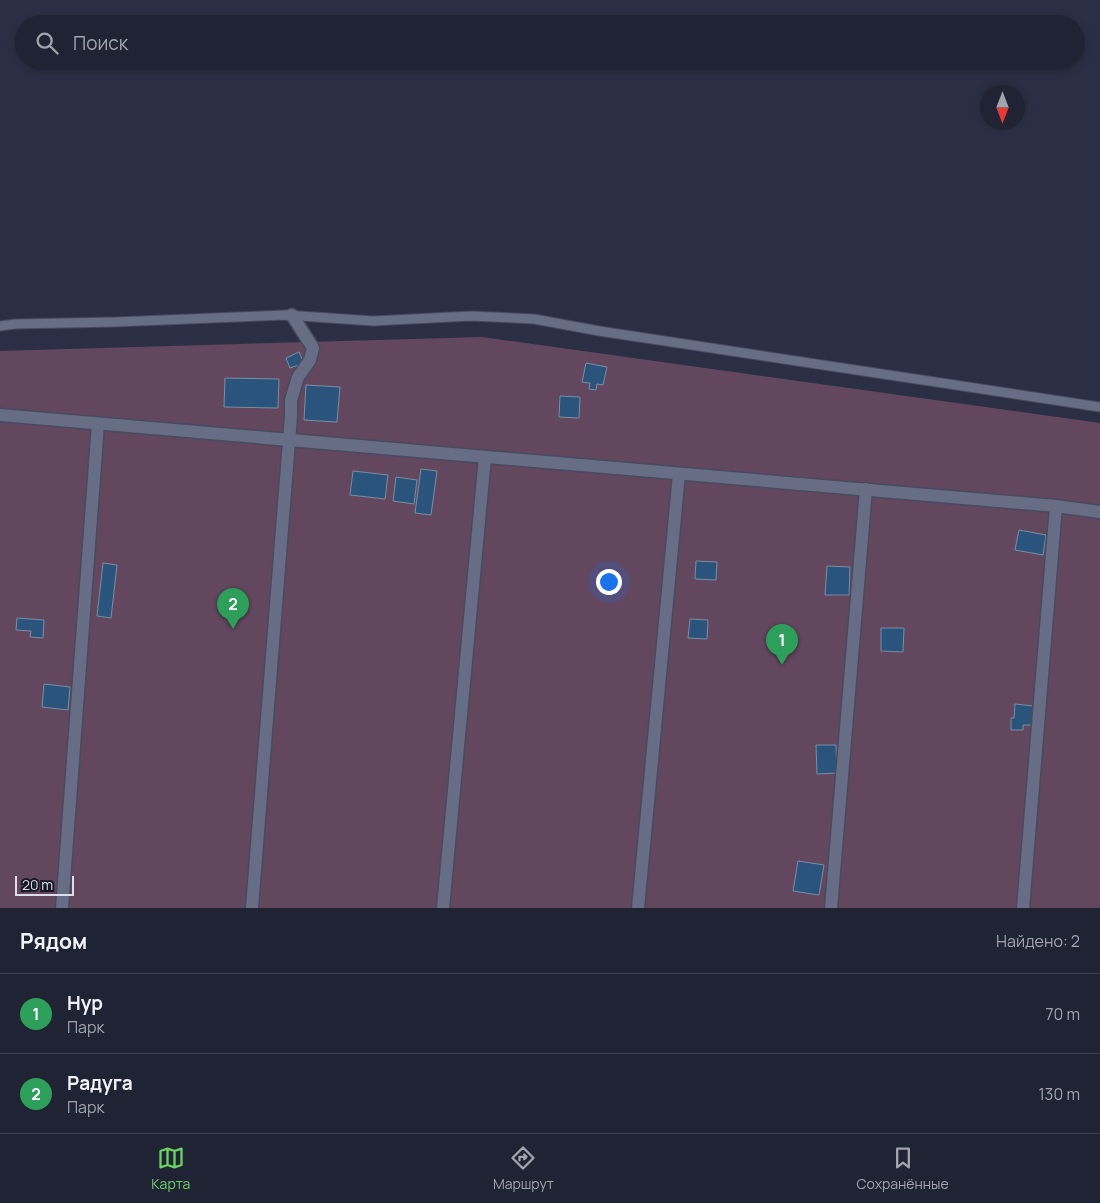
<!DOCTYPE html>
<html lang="ru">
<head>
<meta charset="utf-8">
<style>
	:root { --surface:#202334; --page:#282b3c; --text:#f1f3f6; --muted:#a2a4ac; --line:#3d404f; --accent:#6cd362 }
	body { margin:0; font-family:Manrope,sans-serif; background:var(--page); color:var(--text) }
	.compass { position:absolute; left:980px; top:85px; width:45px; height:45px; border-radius:50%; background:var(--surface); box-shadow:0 2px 8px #0003; rotate:180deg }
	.scale { position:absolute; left:15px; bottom:12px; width:59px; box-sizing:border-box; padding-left:5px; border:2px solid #dbdeed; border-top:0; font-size:14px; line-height:18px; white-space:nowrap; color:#dbdeed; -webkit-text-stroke:4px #161822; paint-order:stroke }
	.you { position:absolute; left:608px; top:581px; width:18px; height:18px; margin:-12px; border:4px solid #fff; border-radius:50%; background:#1a73e8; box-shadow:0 0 0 8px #1a73e833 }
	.badge { display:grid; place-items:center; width:32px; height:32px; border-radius:50%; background:var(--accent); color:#fff; font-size:16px; font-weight:700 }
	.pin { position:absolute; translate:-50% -41px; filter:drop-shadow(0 1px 2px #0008) }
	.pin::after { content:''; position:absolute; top:26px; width:18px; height:15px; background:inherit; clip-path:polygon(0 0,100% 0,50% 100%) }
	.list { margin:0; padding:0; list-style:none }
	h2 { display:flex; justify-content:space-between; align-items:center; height:65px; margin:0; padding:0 20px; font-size:21px }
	h2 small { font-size:16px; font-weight:400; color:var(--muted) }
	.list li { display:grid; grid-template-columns:32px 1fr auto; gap:15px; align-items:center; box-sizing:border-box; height:80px; padding:0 20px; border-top:1px solid var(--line) }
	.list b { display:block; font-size:19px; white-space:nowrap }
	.list p { margin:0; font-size:16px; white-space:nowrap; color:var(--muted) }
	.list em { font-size:16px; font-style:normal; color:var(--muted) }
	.icon { flex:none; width:28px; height:28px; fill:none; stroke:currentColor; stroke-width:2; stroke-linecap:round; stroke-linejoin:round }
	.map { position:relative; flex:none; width:1100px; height:908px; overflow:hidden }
	.search { position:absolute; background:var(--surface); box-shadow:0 2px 8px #0003; left:15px; right:15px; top:15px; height:55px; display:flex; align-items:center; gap:12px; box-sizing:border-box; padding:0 18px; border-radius:28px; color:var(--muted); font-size:19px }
	.sheet { height:225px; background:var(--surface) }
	nav { display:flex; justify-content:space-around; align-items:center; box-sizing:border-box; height:70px; border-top:1px solid var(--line); background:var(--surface); font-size:14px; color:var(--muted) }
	nav a { display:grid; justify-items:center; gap:2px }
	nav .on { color:var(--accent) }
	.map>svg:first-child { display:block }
</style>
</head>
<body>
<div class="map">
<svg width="1100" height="908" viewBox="0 0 1100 908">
	<rect width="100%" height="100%" fill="#2b2f45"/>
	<!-- green -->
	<polygon fill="#62475f" points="482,337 1100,423 1100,908 0,908 0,351"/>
	<!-- building -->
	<g fill="#2b547c" stroke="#798ea3">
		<polygon points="299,352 304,363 290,368 286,358"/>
		<polygon points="586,363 607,367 603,385 597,384 596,390 589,389 590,383 582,382"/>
		<polygon points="225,378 279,379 278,408 224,407"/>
		<polygon points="306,385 340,387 337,422 304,420"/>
		<polygon points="560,396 580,397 579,418 559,417"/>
		<polygon points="421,469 437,471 431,515 415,513"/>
		<polygon points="353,471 388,475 385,499 350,495"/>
		<polygon points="396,477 417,480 414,504 393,501"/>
		<polygon points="1019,530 1046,535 1043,555 1015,550"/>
		<polygon points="696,561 717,562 716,580 695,579"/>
		<polygon points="103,563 117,565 111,618 97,616"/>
		<polygon points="827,566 850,567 849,595 825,595"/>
		<polygon points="17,618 44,620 43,638 30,637 31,631 16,630"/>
		<polygon points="690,619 708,620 707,639 688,638"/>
		<polygon points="881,628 904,628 903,652 881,651"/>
		<polygon points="44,684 70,687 68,710 42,707"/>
		<polygon points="1015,704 1034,706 1033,725 1023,725 1023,730 1011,730 1011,718 1014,718"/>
		<polygon points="816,745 836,745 837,773 817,774"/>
		<polygon points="798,861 824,865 819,895 793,891"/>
	</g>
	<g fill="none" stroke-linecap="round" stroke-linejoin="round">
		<defs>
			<polyline id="lane" points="0,326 15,324 115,322 286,315 373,321 471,316 534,319 599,331 1100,407"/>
			<g id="street">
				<polyline points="0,415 1056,506 1100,512"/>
				<polyline points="62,908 98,424"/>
				<polyline points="252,908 291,416 291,400 298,377 310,360 313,348 292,315"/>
				<polyline points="443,908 485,457"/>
				<polyline points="638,908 679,474"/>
				<polyline points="831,908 866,489"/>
				<polyline points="1023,908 1056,506"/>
			</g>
		</defs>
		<!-- lane casing -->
		<use href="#lane" stroke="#484b5d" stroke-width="11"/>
		<!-- street casing -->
		<use href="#street" stroke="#484b5d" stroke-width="15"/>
		<!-- lane -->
		<use href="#lane" stroke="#686d86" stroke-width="9"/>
		<!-- street -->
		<use href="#street" stroke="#686d86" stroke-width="12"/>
	</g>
</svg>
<svg class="compass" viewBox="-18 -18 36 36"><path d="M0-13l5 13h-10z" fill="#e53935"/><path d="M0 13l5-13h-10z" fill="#a2a4ac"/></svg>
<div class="scale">20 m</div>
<div class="you"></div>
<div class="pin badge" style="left:782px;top:665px;background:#2e9e5b">1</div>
<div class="pin badge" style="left:233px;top:629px;background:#2e9e5b">2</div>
<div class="search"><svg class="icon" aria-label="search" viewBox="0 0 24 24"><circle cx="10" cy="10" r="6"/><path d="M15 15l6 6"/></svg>Поиск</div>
</div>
<section class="sheet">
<h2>Рядом<small>Найдено: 2</small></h2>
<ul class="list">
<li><span class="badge" style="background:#2e9e5b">1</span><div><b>Нур</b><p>Парк</p></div><em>70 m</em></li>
<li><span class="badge" style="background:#2e9e5b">2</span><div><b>Радуга</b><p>Парк</p></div><em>130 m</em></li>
</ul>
</section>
<nav>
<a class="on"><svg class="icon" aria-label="map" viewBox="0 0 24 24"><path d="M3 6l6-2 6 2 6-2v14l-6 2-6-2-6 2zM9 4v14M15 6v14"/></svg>Карта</a>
<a><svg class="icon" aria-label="directions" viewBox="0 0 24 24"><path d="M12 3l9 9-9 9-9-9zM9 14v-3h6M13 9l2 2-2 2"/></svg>Маршрут</a>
<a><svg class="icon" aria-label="saved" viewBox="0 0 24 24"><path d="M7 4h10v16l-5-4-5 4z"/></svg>Сохранённые</a>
</nav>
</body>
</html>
